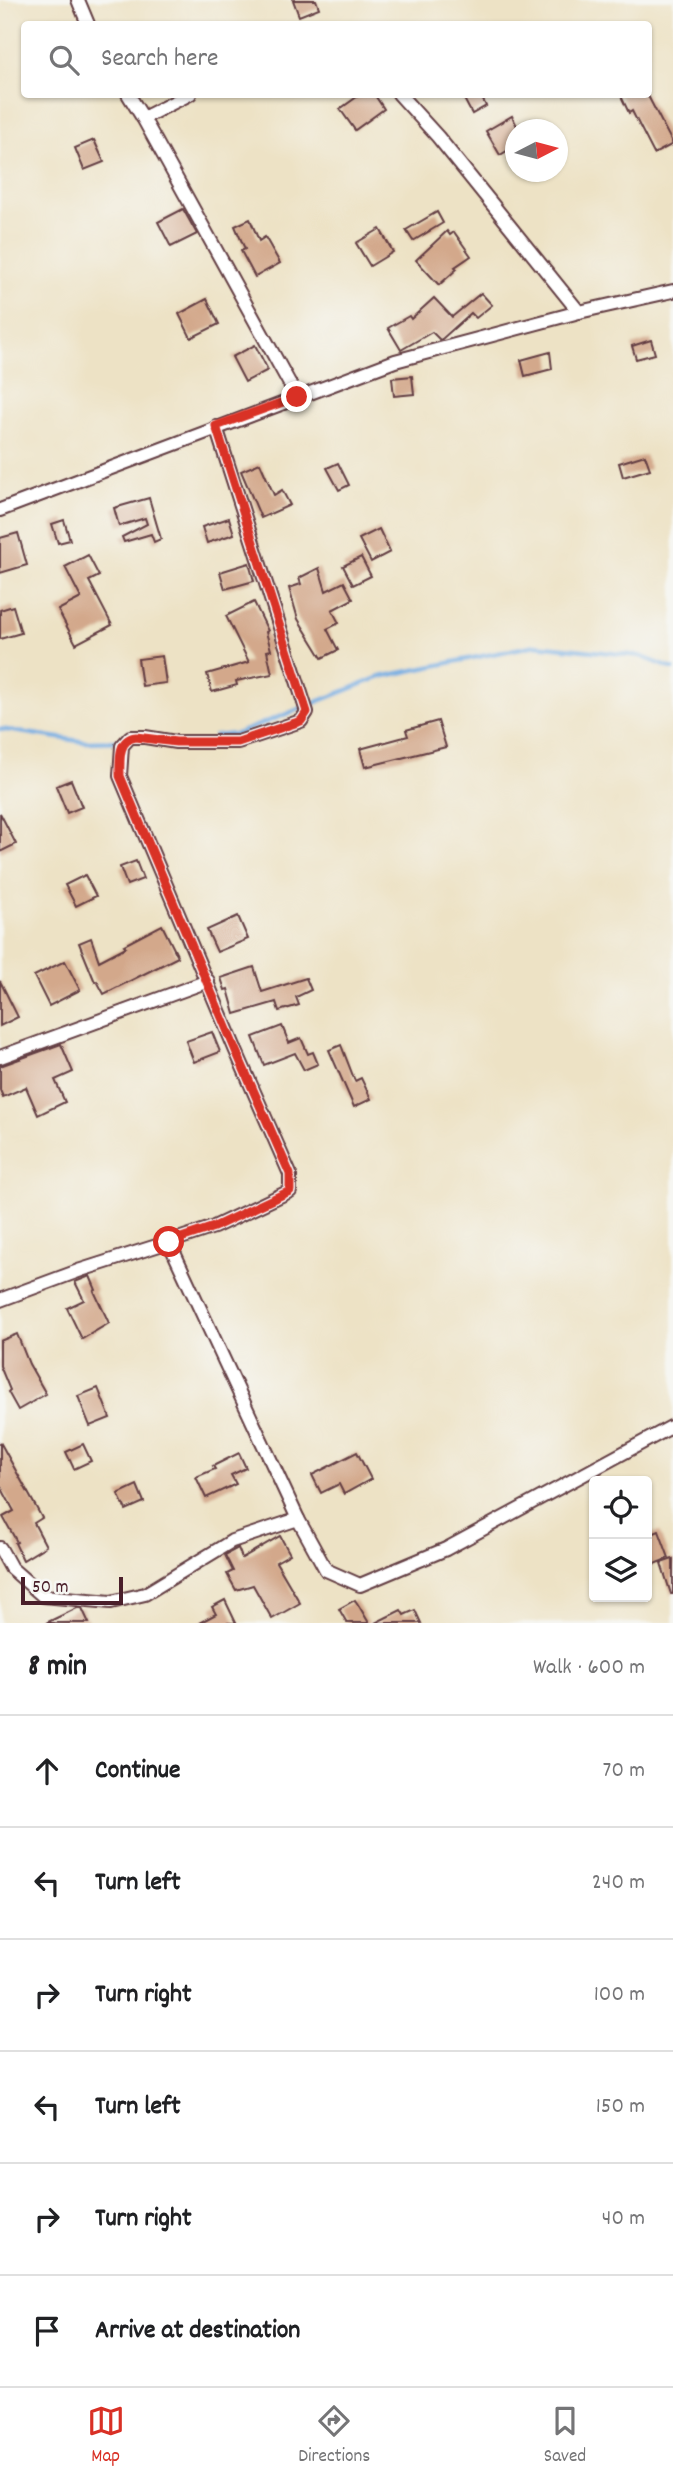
<!DOCTYPE html>
<html lang="en">
<head>
<meta charset="utf-8">
<style>
	:root { --surface:#fff; --page:#f6f6f6; --text:#202124; --muted:#757577; --line:#e0e0e0; --accent:#d93025 }
	body { margin:0; font-family:Dekko,sans-serif; background:var(--page); color:var(--text) }
	.controls { position:absolute; right:21px; bottom:21px; display:grid; overflow:hidden; border-radius:7px; box-shadow:0 2px 5px #0004 }
	.controls button { width:63px; height:63px; display:grid; place-items:center; padding:0; border:0; border-bottom:2px solid var(--line); background:var(--surface); color:var(--text); font:35px sans-serif }
	.compass { position:absolute; left:505px; top:119px; width:63px; height:63px; border-radius:50%; background:var(--surface); box-shadow:0 2px 5px #0004; rotate:84deg }
	.scale { position:absolute; left:21px; bottom:18px; width:102px; box-sizing:border-box; padding-left:7px; border:4px solid #4a1f2b; border-top:0; font-size:19px; line-height:24px; white-space:nowrap; color:#4a1f2b; -webkit-text-stroke:5px #f6f6f2; paint-order:stroke }
	.stop { position:absolute; width:21px; height:21px; margin:-16px; border:5px solid #d93025; border-radius:50%; background:#fff }
	.stop.end { background:#d93025; border-color:#fff; box-shadow:0 2px 7px #0008 }
	.list { margin:0; padding:0; list-style:none }
	h2 { display:flex; justify-content:space-between; align-items:center; height:91px; margin:0; padding:0 28px; font-size:30px }
	h2 small { font-size:23px; font-weight:400; color:var(--muted) }
	.list li { display:grid; grid-template-columns:46px 1fr auto; gap:21px; align-items:center; box-sizing:border-box; height:112px; padding:0 28px; border-top:2px solid var(--line) }
	.list b { display:block; font-size:26px; white-space:nowrap }
	.list em { font-size:23px; font-style:normal; color:var(--muted) }
	.icon { flex:none; width:38px; height:38px; fill:none; stroke:currentColor; stroke-width:2; stroke-linecap:round; stroke-linejoin:round }
	.map { position:relative; flex:none; width:673px; height:1623px; overflow:hidden }
	.search { position:absolute; background:var(--surface); box-shadow:0 2px 5px #0004; left:21px; right:21px; top:21px; height:77px; display:flex; align-items:center; gap:18px; box-sizing:border-box; padding:0 24px; border-radius:7px; color:var(--muted); font-size:26px }
	.sheet { height:763px; background:var(--surface) }
	nav { display:flex; justify-content:space-around; align-items:center; box-sizing:border-box; height:98px; border-top:2px solid var(--line); background:var(--surface); font-size:19px; color:var(--muted) }
	nav a { display:grid; justify-items:center; gap:4px }
	nav .on { color:var(--accent) }
	.map>svg:first-child { display:block }
</style>
</head>
<body>
<div class="map">
<svg width="673" height="1623" viewBox="0 0 673 1623">
	<rect width="100%" height="100%" fill="#f6f6f2"/>
	<filter id="ink" filterUnits="userSpaceOnUse"><feTurbulence type="fractalNoise" baseFrequency=".0143" numOctaves="2"/><feDisplacementMap in="SourceGraphic" scale="14" xChannelSelector="R" yChannelSelector="G"/><feConvolveMatrix kernelMatrix="1 2 1 2 8 2 1 2 1" color-interpolation-filters="sRGB"/></filter>
	<filter id="wash" filterUnits="userSpaceOnUse"><feTurbulence type="fractalNoise" baseFrequency=".00686" numOctaves="4" result="noise"/><feDisplacementMap in="SourceGraphic" scale="28" xChannelSelector="R" yChannelSelector="G"/><feGaussianBlur stdDeviation="1.57" result="paint"/><feColorMatrix in="noise" values="0 0 0 0 0 0 0 0 0 0 0 0 0 0 0 0 0 1.4 0 .05"/><feComposite in="paint" operator="in"/></filter>
	<g filter="url(#wash)">
		<rect width="100%" height="100%" fill="#ede2c5"/>
		<g fill="none" stroke-linecap="round" stroke-linejoin="round">
			<!-- stream -->
			<g stroke="#71aae1" stroke-width="4.5">
				<polyline points="0,729 86,742 123,741"/>
				<polyline points="215,736 236,734 380,677 536,645 640,656 673,669"/>
			</g>
		</g>
		<g id="blocks">
			<!-- building -->
			<g fill="#d3a88b">
				<polygon points="293,0 316,0 319,8 299,16"/>
				<polygon points="361,94 374,94 384,109 355,130 340,109"/>
				<polygon points="473,94 480,94 486,106 472,114 464,99"/>
				<polygon points="620,94 647,94 673,144 654,154 632,111 629,113"/>
				<polygon points="512,116 519,130 515,130 515,146 500,155 486,131"/>
				<polygon points="94,140 104,162 84,170 75,148"/>
				<polygon points="183,209 197,234 171,247 158,222"/>
				<polygon points="437,212 443,223 413,241 406,230"/>
				<polygon points="250,219 259,241 265,237 280,263 255,277 241,251 245,249 235,226"/>
				<polygon points="380,229 393,252 370,266 356,243"/>
				<polygon points="447,231 450,235 454,232 471,256 455,267 457,269 439,285 416,260"/>
				<polygon points="481,293 492,305 476,318 471,313 442,339 440,340 432,332 401,350 388,328 409,316 411,319 434,298 452,317"/>
				<polygon points="207,299 219,324 191,338 179,314"/>
				<polygon points="651,340 655,354 636,359 632,346"/>
				<polygon points="255,345 268,370 245,382 232,357"/>
				<polygon points="550,352 552,369 525,376 521,360"/>
				<polygon points="412,376 414,394 394,396 392,378"/>
				<polygon points="645,455 650,469 623,477 619,463"/>
				<polygon points="260,463 274,495 282,490 290,505 261,518 241,471"/>
				<polygon points="338,463 349,485 339,490 327,468"/>
				<polygon points="149,498 161,539 154,542 151,534 124,542 122,537 147,524 145,518 119,526 114,508"/>
				<polygon points="229,518 234,534 207,543 202,527"/>
				<polygon points="64,520 70,540 58,543 52,524"/>
				<polygon points="379,529 390,552 371,562 359,539"/>
				<polygon points="18,533 27,565 0,573 0,538"/>
				<polygon points="88,555 99,576 89,581 112,625 76,644 58,610 81,598 65,567"/>
				<polygon points="361,557 371,576 353,585 343,566"/>
				<polygon points="249,563 254,581 225,589 220,572"/>
				<polygon points="319,568 326,591 344,582 353,599 332,610 339,623 327,629 338,650 322,658 298,619 289,588 301,584 299,578"/>
				<polygon points="254,602 268,631 266,632 271,650 267,651 272,674 236,681 237,685 212,692 207,674 249,662 226,616"/>
				<polygon points="13,606 21,633 0,639 0,610"/>
				<polygon points="162,656 166,683 142,686 138,659"/>
				<polygon points="438,721 446,747 365,767 360,749 408,736 406,730"/>
				<polygon points="71,780 82,807 67,813 56,786"/>
				<polygon points="0,813 16,844 0,852"/>
				<polygon points="136,861 143,879 127,885 120,867"/>
				<polygon points="85,875 96,896 76,906 65,885"/>
				<polygon points="238,916 248,939 217,952 207,930"/>
				<polygon points="162,925 178,957 104,994 97,981 95,982 79,943 91,938 99,961 126,947 124,945"/>
				<polygon points="65,961 80,990 49,1006 34,976"/>
				<polygon points="254,967 262,992 306,978 311,990 296,997 299,1005 279,1011 276,1002 235,1014 228,989 225,990 221,978"/>
				<polygon points="0,981 18,1017 0,1026"/>
				<polygon points="282,1026 289,1043 301,1038 308,1054 313,1052 318,1064 304,1070 295,1053 264,1065 253,1037"/>
				<polygon points="212,1032 220,1052 194,1062 186,1041"/>
				<polygon points="61,1044 73,1072 55,1080 65,1102 38,1115 26,1087 3,1097 0,1090 0,1066"/>
				<polygon points="341,1045 355,1081 361,1078 371,1099 354,1107 329,1050"/>
				<polygon points="90,1276 96,1290 94,1291 109,1323 82,1339 67,1308 84,1300 75,1282"/>
				<polygon points="17,1334 29,1364 46,1394 18,1410 8,1392 10,1390 0,1366 0,1341"/>
				<polygon points="98,1388 110,1418 90,1426 78,1396"/>
				<polygon points="0,1442 42,1518 34,1523 46,1546 23,1560 15,1543 17,1542 3,1517 14,1511 0,1485"/>
				<polygon points="83,1444 91,1461 74,1469 66,1452"/>
				<polygon points="357,1452 371,1479 344,1494 339,1484 321,1493 312,1475"/>
				<polygon points="239,1453 246,1468 231,1475 236,1484 206,1498 196,1477 215,1469 213,1466"/>
				<polygon points="137,1485 144,1502 126,1510 118,1494"/>
				<polygon points="659,1531 669,1558 647,1567 647,1536"/>
				<polygon points="280,1536 290,1554 276,1562 300,1603 272,1619 253,1585 236,1590 227,1574 233,1571 225,1555 238,1548 242,1558"/>
				<polygon points="673,1559 673,1594 671,1594 661,1563"/>
				<polygon points="225,1600 236,1623 199,1623 216,1614 212,1607"/>
				<polygon points="355,1600 359,1606 369,1623 347,1623 339,1609"/>
				<polygon points="77,1608 82,1608 89,1623 46,1623"/>
				<polygon points="401,1610 404,1615 415,1610 421,1623 375,1623"/>
			</g>
		</g>
	</g>
	<g filter="url(#ink)">
		<use href="#blocks" fill-opacity="0" stroke="#623c42" stroke-width="2"/>
		<g fill="none" stroke-linecap="round" stroke-linejoin="round">
			<defs>
				<g id="minor">
					<polyline points="78,0 88,24"/>
					<polyline points="128,94 143,118 297,397"/>
					<polyline points="399,94 438,137 579,312"/>
					<polyline points="143,118 190,94"/>
					<polyline points="0,510 395,361 579,312 673,291"/>
					<polyline points="0,1057 208,981"/>
					<polyline points="169,1242 214,1227 290,1191 290,1174 236,1051 120,776 122,746 130,737 145,737 176,742 238,742 301,721 307,712 216,427"/>
					<polyline points="0,1300 81,1270 169,1242 298,1519"/>
					<polyline points="0,1548 11,1568 43,1596 111,1602 145,1594 232,1541 298,1519 326,1570 360,1585 446,1549 673,1426"/>
				</g>
			</defs>
			<!-- minor casing -->
			<use href="#minor" stroke="#623c42" stroke-width="16"/>
			<!-- minor -->
			<use href="#minor" stroke="#fff" stroke-width="12"/>
		</g>
	</g>
	<g fill="none" stroke-linecap="round" stroke-linejoin="round" filter="url(#ink)">
		<!-- route -->
		<path stroke="#d93025" stroke-width="9" d="M169 1242 214 1227 290 1191V1174L236 1051 120 776C120 762 117 739 136 737L176 742H238L301 721 307 712 216 426 297 397"/>
	</g>
</svg>
<div class="controls">
<button><svg class="icon" aria-label="locate" viewBox="0 0 24 24"><circle cx="12" cy="12" r="6"/><path d="M12 2v4M12 18v4M2 12h4M18 12h4"/></svg></button>
<button><svg class="icon" aria-label="layers" viewBox="0 0 24 24"><path d="M12 4l9 5-9 5-9-5zM3 14l9 5 9-5"/></svg></button>
</div>
<svg class="compass" viewBox="-18 -18 36 36"><path d="M0-13l5 13h-10z" fill="#e53935"/><path d="M0 13l5-13h-10z" fill="#757577"/></svg>
<div class="scale">50 m</div>
<div class="stop" style="left:169px;top:1242px"></div>
<div class="stop end" style="left:297px;top:397px"></div>
<div class="search"><svg class="icon" aria-label="search" viewBox="0 0 24 24"><circle cx="10" cy="10" r="6"/><path d="M15 15l6 6"/></svg>Search here</div>
</div>
<section class="sheet">
<h2>8 min<small>Walk · 600 m</small></h2>
<ul class="list">
<li><svg class="icon" aria-label="ahead" viewBox="0 0 24 24"><path d="M12 20V5M6 11l6-6 6 6"/></svg><div><b>Continue</b></div><em>70 m</em></li>
<li><svg class="icon" aria-label="left" viewBox="0 0 24 24"><path d="M17 20v-9H6M10 6l-5 5 5 5"/></svg><div><b>Turn left</b></div><em>240 m</em></li>
<li><svg class="icon" aria-label="right" viewBox="0 0 24 24"><path d="M7 20v-9h11M14 6l5 5-5 5"/></svg><div><b>Turn right</b></div><em>100 m</em></li>
<li><svg class="icon" aria-label="left" viewBox="0 0 24 24"><path d="M17 20v-9H6M10 6l-5 5 5 5"/></svg><div><b>Turn left</b></div><em>150 m</em></li>
<li><svg class="icon" aria-label="right" viewBox="0 0 24 24"><path d="M7 20v-9h11M14 6l5 5-5 5"/></svg><div><b>Turn right</b></div><em>40 m</em></li>
<li><svg class="icon" aria-label="arrive" viewBox="0 0 24 24"><path d="M6 21V4h12l-3 4 3 4H6"/></svg><div><b>Arrive at destination</b></div></li>
</ul>
</section>
<nav>
<a class="on"><svg class="icon" aria-label="map" viewBox="0 0 24 24"><path d="M3 6l6-2 6 2 6-2v14l-6 2-6-2-6 2zM9 4v14M15 6v14"/></svg>Map</a>
<a><svg class="icon" aria-label="directions" viewBox="0 0 24 24"><path d="M12 3l9 9-9 9-9-9zM9 14v-3h6M13 9l2 2-2 2"/></svg>Directions</a>
<a><svg class="icon" aria-label="saved" viewBox="0 0 24 24"><path d="M7 4h10v16l-5-4-5 4z"/></svg>Saved</a>
</nav>
</body>
</html>
